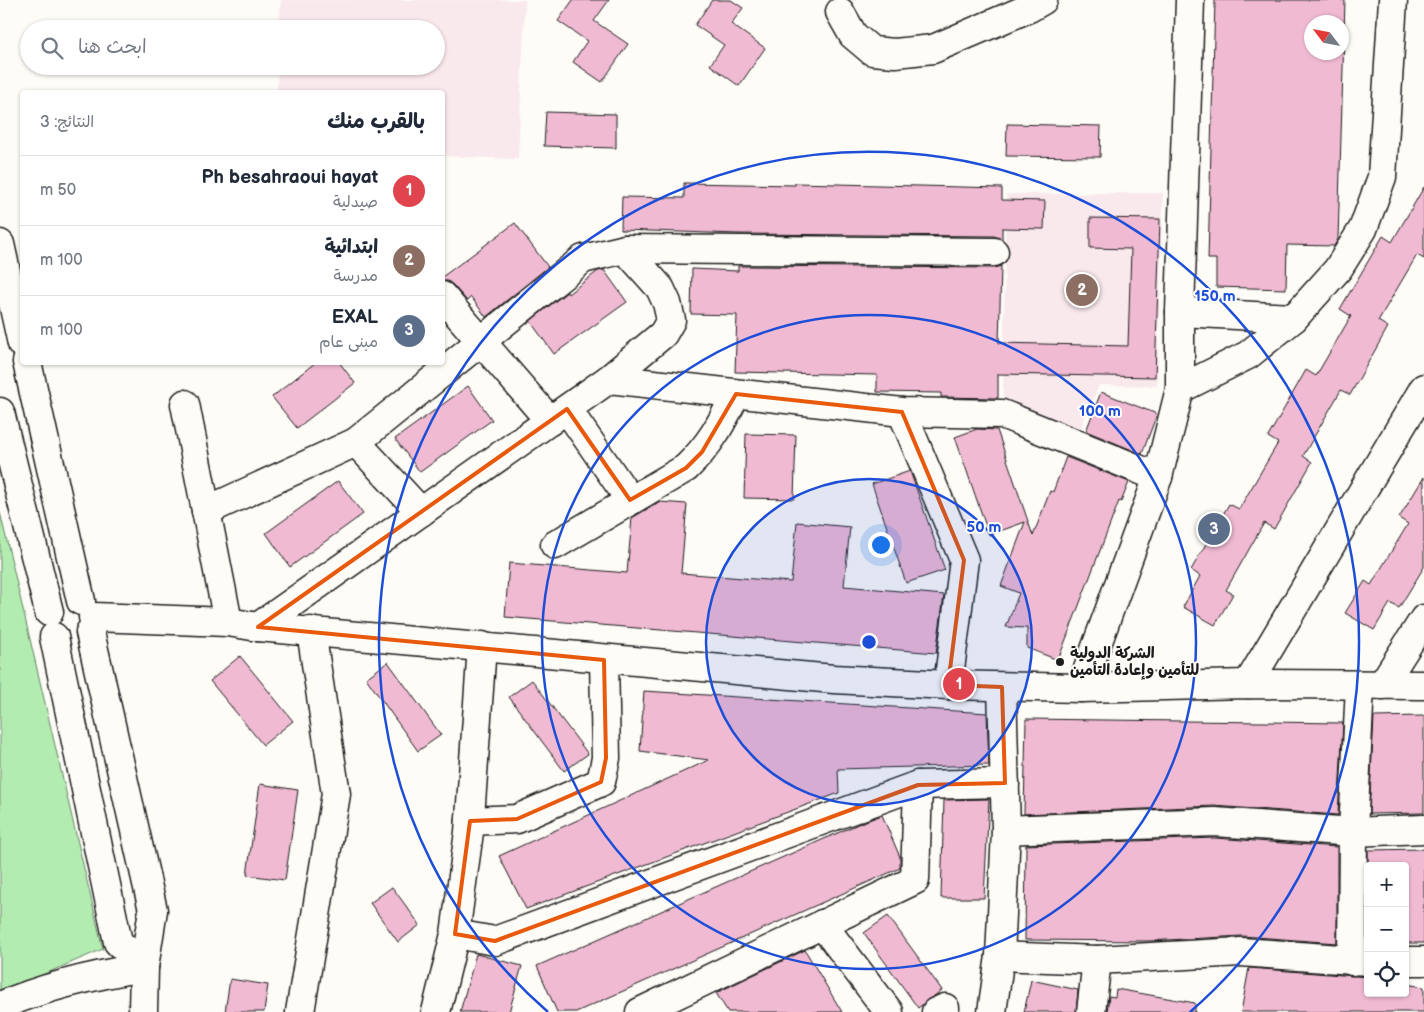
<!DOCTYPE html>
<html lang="ar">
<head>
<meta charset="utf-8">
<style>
	:root { --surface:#fff; --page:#f2f2f3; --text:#1f2937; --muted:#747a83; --line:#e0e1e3; --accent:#db2777 }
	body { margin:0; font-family:"Balsamiq Sans","Playpen Sans Arabic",sans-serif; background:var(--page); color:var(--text); direction:rtl }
	.controls { position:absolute; right:15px; bottom:15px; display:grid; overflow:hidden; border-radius:5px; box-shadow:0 1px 4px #0004 }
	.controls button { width:45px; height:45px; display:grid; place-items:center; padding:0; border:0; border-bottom:1px solid var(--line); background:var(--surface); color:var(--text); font:25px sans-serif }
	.compass { position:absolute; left:1304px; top:15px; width:45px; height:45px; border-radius:50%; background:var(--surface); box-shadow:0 1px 4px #0004; rotate:302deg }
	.you { position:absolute; left:880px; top:544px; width:18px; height:18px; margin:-12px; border:4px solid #fff; border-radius:50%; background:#1a73e8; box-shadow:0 0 0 8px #1a73e833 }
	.badge { display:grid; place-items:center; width:32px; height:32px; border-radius:50%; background:var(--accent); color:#fff; font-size:16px; font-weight:700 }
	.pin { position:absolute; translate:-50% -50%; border:2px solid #fff; box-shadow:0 1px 5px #0006 }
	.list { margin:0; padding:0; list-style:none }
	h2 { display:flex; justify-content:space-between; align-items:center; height:65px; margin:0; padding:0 20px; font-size:21px }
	h2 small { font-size:16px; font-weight:400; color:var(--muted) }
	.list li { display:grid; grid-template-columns:32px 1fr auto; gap:15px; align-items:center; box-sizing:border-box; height:70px; padding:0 20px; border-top:1px solid var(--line) }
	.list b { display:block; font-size:19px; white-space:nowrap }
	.list p { margin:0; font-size:16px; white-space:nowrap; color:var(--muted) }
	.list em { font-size:16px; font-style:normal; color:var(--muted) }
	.icon { flex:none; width:28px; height:28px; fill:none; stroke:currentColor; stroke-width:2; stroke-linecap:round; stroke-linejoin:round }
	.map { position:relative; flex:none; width:1424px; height:1012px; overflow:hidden; direction:ltr }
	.search { position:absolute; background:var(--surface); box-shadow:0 1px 4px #0004; left:20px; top:20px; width:425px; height:55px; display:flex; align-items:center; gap:12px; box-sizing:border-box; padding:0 18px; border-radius:28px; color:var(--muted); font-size:19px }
	.panel { position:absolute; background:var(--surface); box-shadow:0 1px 4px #0004; left:20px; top:90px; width:425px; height:275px; border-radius:5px; direction:rtl }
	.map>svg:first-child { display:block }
</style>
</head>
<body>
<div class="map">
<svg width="1424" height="1012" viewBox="0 0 1424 1012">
	<rect width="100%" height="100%" fill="#fdfcf7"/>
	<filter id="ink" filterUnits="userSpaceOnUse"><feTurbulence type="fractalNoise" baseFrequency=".02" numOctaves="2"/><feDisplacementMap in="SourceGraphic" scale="10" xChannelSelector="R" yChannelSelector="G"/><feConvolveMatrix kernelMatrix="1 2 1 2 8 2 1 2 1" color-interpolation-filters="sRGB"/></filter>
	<g filter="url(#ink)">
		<!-- built -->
		<g fill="#f9e8ec">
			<polygon points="281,0 525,0 518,159 443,156 442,92 277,92 278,66 436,66 436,29 279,29"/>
			<polygon points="1163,193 1157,386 1099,385 1079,431 1003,401 1006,194"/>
		</g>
		<!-- green -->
		<polygon fill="#b2ecb1" stroke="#678466" points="0,512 103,949 0,993"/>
		<!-- building -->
		<g fill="#f0bad3" stroke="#1c1c1c" fill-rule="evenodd">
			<polygon points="573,0 609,0 594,21 628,44 602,82 573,62 587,41 558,21"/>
			<polygon points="712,0 731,0 743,8 731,24 765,48 739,86 710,65 724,45 695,25"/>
			<path d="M1215 0H1345L1338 239 1334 246 1287 245 1286 289 1216 287V259H1208ZM1312 22H1342V52H1312Z"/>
			<polygon points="546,112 616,114 616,148 544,146"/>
			<polygon points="1007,124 1101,126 1100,157 1006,156"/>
			<polygon points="684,183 795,185 795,183 1002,188 1002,200 1045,201 1044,229 1002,228 1002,239 994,236 739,234 621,230 622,197 684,198"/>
			<polygon points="1424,187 1424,259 1417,255 1378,321 1388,327 1350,395 1341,390 1303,456 1312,462 1274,529 1264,523 1226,590 1233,594 1215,625 1183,607 1200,576 1191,570 1229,504 1239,509 1278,443 1268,437 1306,370 1316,376 1351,316 1340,309 1383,236 1392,242"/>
			<polygon points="1090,218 1160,219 1155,377 998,374 998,398 941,397 941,393 877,392 877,375 735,372 737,315 691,314 692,269 738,271 738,266 994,268 1001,266 999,343 1128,346 1131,249 1090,248"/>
			<polygon points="515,223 548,267 486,317 471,297 467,301 453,285 448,281 442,281 442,277"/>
			<polygon points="604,270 627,302 554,354 530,321 567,292 568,294 598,271"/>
			<polygon points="316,362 339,362 355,383 297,428 272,397"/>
			<polygon points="468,386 492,420 420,472 395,439"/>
			<polygon points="1101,392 1157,414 1142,454 1086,431"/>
			<polygon points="977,429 997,430 1033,536 1050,491 1053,492 1066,457 1129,482 1121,502 1119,501 1058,660 1027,648 1027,628 1006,627 1019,593 1001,586 1025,522 989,535 955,437"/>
			<polygon points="746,434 796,435 794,499 744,498"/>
			<polygon points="910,471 945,570 906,583 872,484"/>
			<polygon points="1424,477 1424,567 1399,608 1390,603 1374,630 1345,613 1365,581 1371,585 1408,524 1399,518"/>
			<polygon points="338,481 363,514 290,567 266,533"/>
			<polygon points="659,502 687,504 681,573 791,582 797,522 850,527 844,586 944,595 936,653 505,617 509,563 627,573 632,518"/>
			<polygon points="240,656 293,721 263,745 210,681"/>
			<polygon points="388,662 441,735 418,751 366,678"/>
			<polygon points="532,680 588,754 564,771 509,697"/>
			<polygon points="644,691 987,713 989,765 838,769 839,793 526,909 499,856 709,760 640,751"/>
			<polygon points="1424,716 1424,813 1369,814 1374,717"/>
			<polygon points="1026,719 1343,723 1338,815 1214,806 1024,814"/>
			<polygon points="260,784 298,790 285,880 247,875"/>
			<polygon points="989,799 984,898 941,898 944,800"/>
			<polygon points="882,815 900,857 900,868 576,1012 557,1012 537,966 858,824"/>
			<polygon points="1215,838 1337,847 1337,943 1242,936 1148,941 1025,940 1026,845"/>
			<polygon points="1424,849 1424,943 1405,943 1405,866 1368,866 1368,850"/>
			<polygon points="392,887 420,925 398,942 370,903"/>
			<polygon points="888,916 942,990 918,1008 864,933"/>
			<polygon points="805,950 842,1012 728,1012 716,993"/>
			<polygon points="476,954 522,966 509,1012 460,1012"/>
			<polygon points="1249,968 1368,977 1368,993 1405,993 1405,984 1424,987 1424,1012 1241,1012"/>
			<polygon points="230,979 268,985 264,1012 225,1012"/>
			<polygon points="1031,980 1078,990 1076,1012 1024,1012"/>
			<polygon points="1116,989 1195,1003 1195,1012 1107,1012 1109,996 1115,997"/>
		</g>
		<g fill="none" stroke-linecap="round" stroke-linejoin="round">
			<defs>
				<g id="minor">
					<polyline points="840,12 853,35 872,51 895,53 933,49 1029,8 1043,0"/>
					<polyline points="0,244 22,344"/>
					<polyline points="442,296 550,421"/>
					<polyline points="1180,312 1294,318"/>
					<polyline points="27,362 81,601"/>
					<polyline points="609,379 902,412 1002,414 1158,477"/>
					<polyline points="1180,389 1248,355 1294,318 1338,269 1363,229 1382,177 1393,0"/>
					<polyline points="185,404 228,622"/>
					<polyline points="567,409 630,500"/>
					<polyline points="0,412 49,612"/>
					<polyline points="902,412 964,560 948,685"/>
					<polyline points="356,442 421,512"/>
					<polyline points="206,511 356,442 583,259 625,249 994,252"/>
					<path d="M555 545 686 468C711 444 721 424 736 394"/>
					<polyline points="93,617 228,622 258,627 834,679 948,685 1081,688 1248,684 1424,685"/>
					<polyline points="258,627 609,379 663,334 671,320 667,303 660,288 625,249"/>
					<polyline points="90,632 153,910 144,967 143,1012"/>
					<polyline points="54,637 118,942 144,967"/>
					<polyline points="1248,684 1424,388"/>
					<polyline points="1382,685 1424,619"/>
					<polyline points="1081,688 1158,477 1180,389 1180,312 1190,0"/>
					<polyline points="470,821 517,819 601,782 606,758 604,660"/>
					<polyline points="1006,830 1215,822 1353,832 1424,829"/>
					<polyline points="822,924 889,1012"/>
					<polyline points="455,934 495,941 918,785 1005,783"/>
					<polyline points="1000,956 1097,960 1241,952 1368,961"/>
					<polyline points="1352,961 1353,832 1360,685"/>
					<polyline points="1405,961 1424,961"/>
					<path d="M0 1006C46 986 95 975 144 967"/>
					<polyline points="300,1012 336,794 311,631"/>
					<polyline points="436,1012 455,934 469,832 482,646"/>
					<polyline points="640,1012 915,880 918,785"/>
					<polyline points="936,1012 945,1008"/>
					<polyline points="992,1012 1000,956 1006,830 1002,687"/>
					<polyline points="1091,1012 1097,960"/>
				</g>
			</defs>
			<!-- minor casing -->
			<use href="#minor" stroke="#1c1c1c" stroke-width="31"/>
			<!-- minor -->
			<use href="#minor" stroke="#fdfcf7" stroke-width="28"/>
		</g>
	</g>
	<!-- marked area -->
	<path fill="none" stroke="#e8590c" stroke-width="4" stroke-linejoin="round" d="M736 394 902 412 964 560 948 685 1002 687 1005 783 918 785 495 941 455 934 470 821 517 819 601 782 606 758 604 660 258 627 567 409 630 500 686 468 702 452Z"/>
	<!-- distance rings -->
	<circle cx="869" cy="642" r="163" fill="#1d4ed8" fill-opacity=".12"/>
	<g fill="none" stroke="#1d4ed8" stroke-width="2.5">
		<circle cx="869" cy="642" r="163"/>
		<circle cx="869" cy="642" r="327"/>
		<path d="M548 1012A490 490 0 1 1 1190 1012"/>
	</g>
	<!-- markers -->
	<circle fill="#1c1c1c" stroke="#fdfcf7" stroke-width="2" cx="1060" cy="662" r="5"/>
	<g text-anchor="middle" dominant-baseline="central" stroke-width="4" stroke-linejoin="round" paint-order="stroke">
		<!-- poi labels -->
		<g font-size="15" font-weight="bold" fill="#1c1c1c" stroke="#fdfcf7" text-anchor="start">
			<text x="1070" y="653">الشركة الدولية<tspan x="1070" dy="17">للتأمين وإعادة التأمين</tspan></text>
		</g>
	</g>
	<circle cx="869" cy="642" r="8" fill="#1d4ed8" stroke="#fdfcf7" stroke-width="2.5"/>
	<g font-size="15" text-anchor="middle" font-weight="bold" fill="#1d4ed8" stroke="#fdfcf7" stroke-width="4" stroke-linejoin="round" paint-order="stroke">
		<text x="1215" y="301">150 m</text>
		<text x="1100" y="416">100 m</text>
		<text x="984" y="532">50 m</text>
	</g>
</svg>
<div class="controls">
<button>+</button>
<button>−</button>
<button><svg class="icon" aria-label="locate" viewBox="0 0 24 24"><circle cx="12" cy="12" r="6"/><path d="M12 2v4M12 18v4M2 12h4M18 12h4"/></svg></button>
</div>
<svg class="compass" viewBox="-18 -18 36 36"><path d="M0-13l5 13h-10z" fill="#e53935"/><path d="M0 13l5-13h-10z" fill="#747a83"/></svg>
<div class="you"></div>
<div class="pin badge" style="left:959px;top:684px;background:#e0444e">1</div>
<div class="pin badge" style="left:1082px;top:290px;background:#8d6e63">2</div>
<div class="pin badge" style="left:1214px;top:529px;background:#5c6f8a">3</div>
<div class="search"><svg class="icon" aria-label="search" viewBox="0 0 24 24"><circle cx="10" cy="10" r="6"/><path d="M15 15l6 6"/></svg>ابحث هنا</div>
<section class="panel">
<h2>بالقرب منك<small>النتائج: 3</small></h2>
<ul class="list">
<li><span class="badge" style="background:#e0444e">1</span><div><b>Ph besahraoui hayat</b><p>صيدلية</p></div><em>50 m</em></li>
<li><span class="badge" style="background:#8d6e63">2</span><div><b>ابتدائية</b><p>مدرسة</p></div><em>100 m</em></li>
<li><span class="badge" style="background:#5c6f8a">3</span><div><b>EXAL</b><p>مبنى عام</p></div><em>100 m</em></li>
</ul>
</section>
</div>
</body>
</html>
